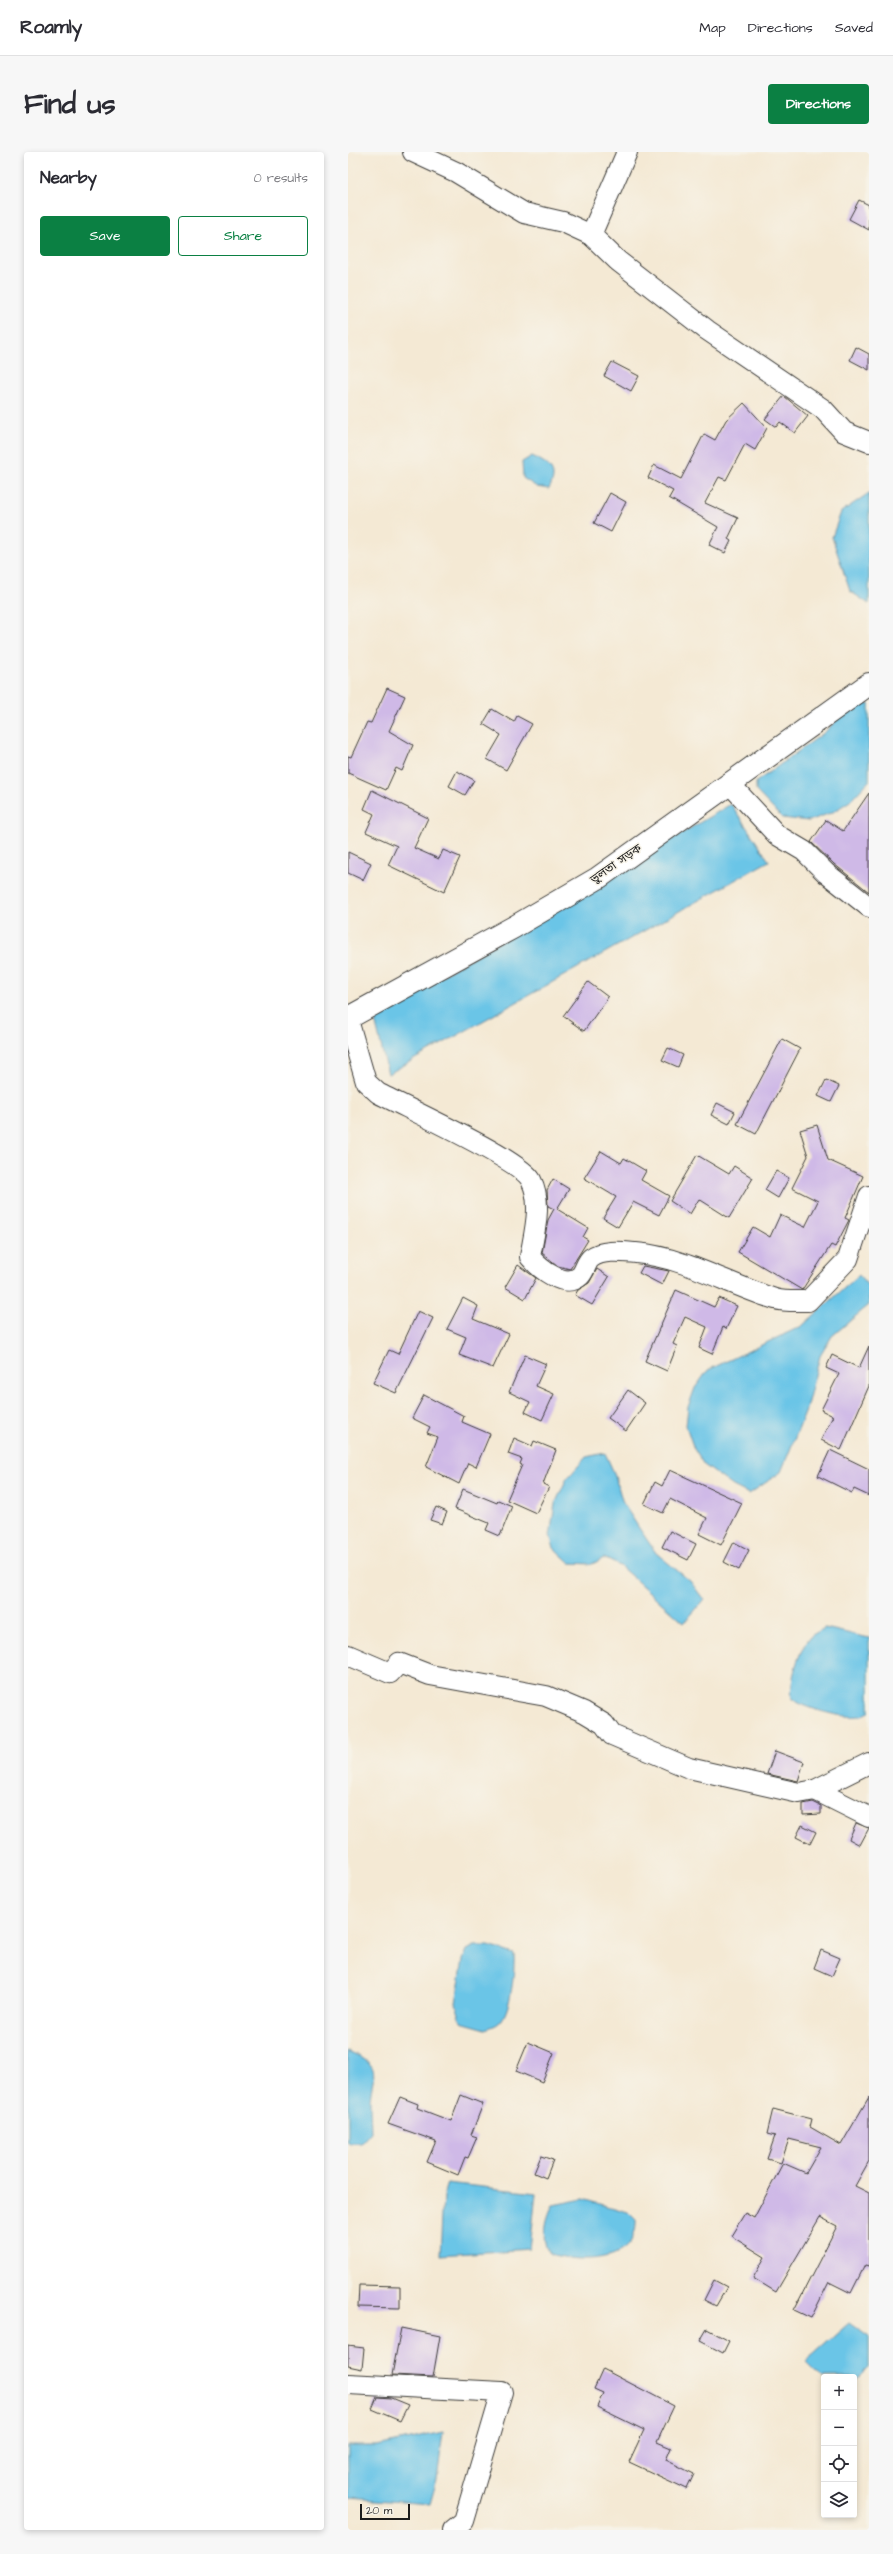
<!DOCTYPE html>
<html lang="en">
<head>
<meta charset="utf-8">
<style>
	:root { --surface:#fff; --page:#f7f7f7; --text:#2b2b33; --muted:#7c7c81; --line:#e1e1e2; --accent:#0b8043 }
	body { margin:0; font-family:"Architects Daughter","Noto Sans Bengali",sans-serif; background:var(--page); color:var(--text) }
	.controls { position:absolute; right:12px; bottom:12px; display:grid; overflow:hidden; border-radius:4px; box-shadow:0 2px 6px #0003 }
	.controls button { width:36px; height:36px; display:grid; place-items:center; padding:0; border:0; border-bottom:1px solid var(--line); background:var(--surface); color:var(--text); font:20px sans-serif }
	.scale { position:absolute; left:12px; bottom:10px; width:50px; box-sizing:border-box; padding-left:4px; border:2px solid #1c1c1c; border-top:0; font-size:11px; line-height:14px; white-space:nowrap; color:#1c1c1c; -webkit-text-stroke:3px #f7f3e8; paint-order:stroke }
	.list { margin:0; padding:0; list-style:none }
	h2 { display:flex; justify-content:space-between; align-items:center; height:52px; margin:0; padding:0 16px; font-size:17px }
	h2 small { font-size:13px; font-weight:400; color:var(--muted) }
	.actions { display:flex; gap:8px; padding:12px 16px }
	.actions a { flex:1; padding:9px 0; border:1px solid var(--accent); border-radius:4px; text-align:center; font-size:14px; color:var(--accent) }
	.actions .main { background:var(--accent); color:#fff }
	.icon { flex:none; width:22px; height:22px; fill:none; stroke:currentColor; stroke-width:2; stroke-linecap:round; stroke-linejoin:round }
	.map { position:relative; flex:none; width:521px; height:2378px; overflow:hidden; border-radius:4px }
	header { display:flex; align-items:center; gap:24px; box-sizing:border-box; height:56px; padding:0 20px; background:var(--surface); border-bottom:1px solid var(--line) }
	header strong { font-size:19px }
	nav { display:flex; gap:22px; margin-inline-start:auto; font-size:14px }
	.intro { display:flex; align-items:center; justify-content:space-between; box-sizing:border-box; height:96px; padding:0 24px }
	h1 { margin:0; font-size:28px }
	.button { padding:10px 18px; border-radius:4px; background:var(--accent); color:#fff; font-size:14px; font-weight:700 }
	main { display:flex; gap:24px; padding:0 24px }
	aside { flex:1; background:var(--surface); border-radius:4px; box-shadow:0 2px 6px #0003 }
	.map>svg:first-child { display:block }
</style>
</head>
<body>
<header>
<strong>Roamly</strong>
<nav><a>Map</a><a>Directions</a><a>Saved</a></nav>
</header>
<div class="intro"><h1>Find us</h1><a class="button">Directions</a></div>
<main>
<aside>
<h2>Nearby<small>0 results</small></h2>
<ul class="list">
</ul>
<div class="actions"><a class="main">Save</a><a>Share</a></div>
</aside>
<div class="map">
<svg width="521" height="2378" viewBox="0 0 521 2378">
	<rect width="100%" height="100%" fill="#f7f3e8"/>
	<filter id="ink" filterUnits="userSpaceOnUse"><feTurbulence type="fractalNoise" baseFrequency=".025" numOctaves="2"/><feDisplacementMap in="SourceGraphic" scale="8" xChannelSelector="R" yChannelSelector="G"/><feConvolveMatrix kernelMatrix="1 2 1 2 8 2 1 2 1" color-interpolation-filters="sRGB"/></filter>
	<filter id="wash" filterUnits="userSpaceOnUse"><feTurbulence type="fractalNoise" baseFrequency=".012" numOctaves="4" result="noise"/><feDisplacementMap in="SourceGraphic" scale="16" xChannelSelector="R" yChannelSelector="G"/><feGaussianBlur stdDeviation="0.9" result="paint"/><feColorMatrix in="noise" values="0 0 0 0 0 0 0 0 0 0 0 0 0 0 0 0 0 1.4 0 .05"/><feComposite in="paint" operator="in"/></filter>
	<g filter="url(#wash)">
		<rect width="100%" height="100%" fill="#f4e9d4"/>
		<!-- water -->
		<g fill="#6ac5e7" stroke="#437082">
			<path d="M184 304C201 312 211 319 201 337L189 335 175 326 174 310Z"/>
			<polygon points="521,341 521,452 502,439 484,385 493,360"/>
			<polygon points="513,552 521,552 521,629 502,649 485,660 461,669 434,666 408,639 408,630 477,580 495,561"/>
			<polygon points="383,652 421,709 40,922 26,864"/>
			<polygon points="511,1123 521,1135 521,1153 484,1184 472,1204 457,1261 433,1320 401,1342 385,1334 356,1313 346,1297 338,1274 340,1255 347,1236 360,1218 454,1174"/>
			<polygon points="257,1301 266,1321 275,1351 291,1376 308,1401 342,1429 356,1448 336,1471 272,1414 256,1406 244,1412 222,1411 206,1396 202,1384 207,1352 218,1328 238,1305"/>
			<path d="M477 1476 521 1486V1561C506 1571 458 1557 444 1547 441 1530 451 1497 463 1484 467 1481 473 1478 477 1476Z"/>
			<path d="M127 1794H141L166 1802C167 1818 163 1859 152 1870 148 1874 142 1875 138 1877L113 1870 108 1851 115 1808 119 1798Z"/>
			<path d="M0 1899C39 1916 22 1921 22 1953 22 1962 23 1971 23 1980L13 1991H0Z"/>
			<polygon points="99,2031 188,2041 182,2097 92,2103 95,2044"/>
			<path d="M235 2047 280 2060 288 2068C290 2112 233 2111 202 2102 194 2087 197 2067 205 2053Z"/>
			<polygon points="501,2171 521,2185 521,2215 506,2230 506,2225 476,2225 476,2227 458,2209"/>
			<polygon points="95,2280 89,2327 82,2352 0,2346 0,2294 29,2294"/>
		</g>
		<g id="blocks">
			<!-- building -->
			<g fill="#cfb9e7">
				<polygon points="511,48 521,53 521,78 501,67"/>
				<polygon points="508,195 521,202 521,218 502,208"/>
				<polygon points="264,210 291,224 283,239 256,224"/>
				<polygon points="436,244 460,264 447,281 432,270 428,275 417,267"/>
				<polygon points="396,251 419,276 407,298 397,292 378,328 371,325 357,351 390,366 380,387 383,389 377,401 361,393 370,375 321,346 325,339 300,326 306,313 333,327 356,282 367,288 378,268"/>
				<polygon points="262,341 278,350 263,380 246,371"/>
				<polygon points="39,536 57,544 41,579 65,593 54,619 48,616 38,638 0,621 0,604 3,605 19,570 23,571"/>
				<polygon points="144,557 166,570 169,564 184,572 158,618 139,607 153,583 135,572"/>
				<polygon points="109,619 126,628 117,643 101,634"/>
				<polygon points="24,638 80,666 66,696 91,707 95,698 112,705 96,740 40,713 49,694 18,680 26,662 16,657"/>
				<polygon points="521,641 521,740 486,712 463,690 478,668 495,679"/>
				<polygon points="0,700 23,711 15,728 0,721"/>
				<polygon points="240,830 260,845 236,879 215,864"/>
				<polygon points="434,887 452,897 408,982 389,972"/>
				<polygon points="320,896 335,903 330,915 314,908"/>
				<polygon points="478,928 491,934 483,950 470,944"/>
				<polygon points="369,951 387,960 381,972 363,963"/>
				<polygon points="469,973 480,1008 515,1024 497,1066 501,1068 487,1095 483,1093 454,1138 390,1100 405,1075 422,1085 432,1063 457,1075 470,1049 444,1036 460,1004 452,978"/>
				<polygon points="253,999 273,1011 276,1006 298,1019 293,1028 321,1044 311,1063 285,1050 270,1075 255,1066 268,1045 236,1026"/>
				<polygon points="349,1003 381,1022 386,1014 405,1026 381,1066 351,1047 342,1062 322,1049"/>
				<polygon points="428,1019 441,1026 430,1046 417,1038"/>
				<polygon points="205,1027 221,1037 209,1057 240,1076 235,1085 240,1088 222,1117 210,1114 194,1101 200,1068 206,1057 200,1054 199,1038"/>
				<polygon points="170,1113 188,1126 177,1147 157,1135"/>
				<polygon points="295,1114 321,1119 314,1133 291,1121"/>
				<polygon points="249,1117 261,1125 244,1153 227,1143 230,1138 241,1131"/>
				<polygon points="328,1138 366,1155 371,1146 389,1154 378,1177 375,1175 364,1202 351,1196 359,1175 337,1165 325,1192 329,1194 319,1219 297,1209"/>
				<polygon points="115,1146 130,1154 125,1167 161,1182 145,1216 111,1203 118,1185 99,1177"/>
				<polygon points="70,1159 85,1166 48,1241 25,1231 41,1198 50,1202"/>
				<polygon points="521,1194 521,1234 493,1298 473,1288 485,1264 473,1258 491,1222 478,1216 484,1203 511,1216"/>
				<polygon points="177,1203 198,1212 188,1234 206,1242 194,1268 177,1260 182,1250 161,1240"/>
				<polygon points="280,1238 297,1251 278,1279 260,1266"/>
				<polygon points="76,1243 116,1264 114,1270 142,1282 128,1315 120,1311 111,1332 78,1315 90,1285 79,1281 82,1275 64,1266"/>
				<polygon points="166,1286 184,1294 186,1289 208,1298 195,1332 201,1335 188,1361 159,1348 174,1313 172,1312 174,1307 160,1302"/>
				<polygon points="482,1298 521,1317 521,1344 506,1337 504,1341 470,1324"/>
				<polygon points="322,1318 394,1351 373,1393 351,1382 359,1366 322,1347 315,1361 296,1352 307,1330 314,1334"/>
				<polygon points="115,1337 149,1351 150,1348 164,1354 152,1384 138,1378 141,1371 107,1357"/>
				<polygon points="88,1355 99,1360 94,1372 82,1368"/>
				<polygon points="322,1379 348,1392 340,1408 314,1395"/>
				<polygon points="386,1390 401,1398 391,1418 376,1410"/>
				<polygon points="427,1599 456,1610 450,1629 419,1622"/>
				<polygon points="465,1650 473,1654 473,1662 455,1663 455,1652"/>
				<polygon points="508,1671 521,1676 512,1693 501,1687"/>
				<polygon points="454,1673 468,1680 462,1692 448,1685"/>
				<polygon points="473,1798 492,1806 484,1824 466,1816"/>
				<polygon points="180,1890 206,1901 194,1930 168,1919"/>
				<polygon points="113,1943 135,1952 123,1983 129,1985 120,2006 117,2005 110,2023 79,2010 88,1989 40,1972 52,1945 70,1952 69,1956 103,1969"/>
				<polygon points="521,1945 521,2009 507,2034 521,2041 521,2114 517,2113 503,2141 481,2130 463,2166 446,2158 489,2074 472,2065 428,2140 405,2126 417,2105 383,2084 397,2061 406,2066 435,2011 458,2021 473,1995 441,1987 433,2011 419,2007 427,1984 419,1982 425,1957 464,1967 462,1975 493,1993"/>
				<polygon points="193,2004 205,2008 198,2026 186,2021"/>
				<polygon points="366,2128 379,2135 368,2154 356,2148"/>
				<polygon points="11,2133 52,2134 52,2156 10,2155"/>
				<polygon points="53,2176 92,2184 85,2225 44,2223"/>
				<polygon points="359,2177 381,2189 375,2201 352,2189"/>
				<polygon points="0,2194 16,2196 14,2217 0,2214"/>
				<polygon points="255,2217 326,2254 309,2290 323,2296 318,2308 346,2322 339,2337 281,2310 296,2278 249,2255 255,2241 246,2237"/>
				<polygon points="29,2245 43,2246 60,2253 52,2269 24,2257"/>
			</g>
		</g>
	</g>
	<g filter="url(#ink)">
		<use href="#blocks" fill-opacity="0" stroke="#3c3b38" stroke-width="1"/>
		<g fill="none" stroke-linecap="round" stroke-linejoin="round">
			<defs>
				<g id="street">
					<polyline points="65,0 108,20 176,61 215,70 243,83 270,109 359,178 475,257 496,280 521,290"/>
					<polyline points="243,83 279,0"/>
					<polyline points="381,631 429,683 456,699 478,721 521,755"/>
					<path d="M0 868 18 930 30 941C56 955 173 1008 183 1028 195 1051 186 1081 182 1105 191 1116 217 1138 232 1124 237 1119 238 1110 243 1106 255 1097 275 1100 288 1101 336 1105 381 1133 427 1147 437 1150 450 1149 460 1149L500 1107 521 1044"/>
					<polyline points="0,1503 42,1521 51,1511 82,1523 198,1544 236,1560 256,1572 264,1583 341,1616 451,1641 467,1638 521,1611"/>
					<polyline points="467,1638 521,1665"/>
					<polyline points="0,2232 154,2240 116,2369 105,2378"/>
				</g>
				<polyline id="highway" points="0,866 166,775 250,726 521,532"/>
			</defs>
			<!-- street casing -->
			<use href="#street" stroke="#3c3b38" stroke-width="22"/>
			<!-- highway casing -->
			<use href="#highway" stroke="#3c3b38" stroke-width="24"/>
			<!-- street -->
			<use href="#street" stroke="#fff" stroke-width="20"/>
			<!-- highway -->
			<use href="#highway" stroke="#fff" stroke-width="22"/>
		</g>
	</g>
	<g text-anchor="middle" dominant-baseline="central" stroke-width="3" stroke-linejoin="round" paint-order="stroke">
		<!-- street labels -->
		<g font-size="12" fill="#1c1c1c" stroke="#f7f3e8">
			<text transform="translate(268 712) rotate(-35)">ভুলতা সড়ক</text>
		</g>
	</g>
</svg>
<div class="controls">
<button>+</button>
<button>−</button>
<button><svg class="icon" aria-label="locate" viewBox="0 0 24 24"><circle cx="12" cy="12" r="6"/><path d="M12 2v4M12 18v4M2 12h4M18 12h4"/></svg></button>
<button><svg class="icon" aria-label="layers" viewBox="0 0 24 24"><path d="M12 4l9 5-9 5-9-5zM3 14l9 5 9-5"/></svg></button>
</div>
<div class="scale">20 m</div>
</div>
</main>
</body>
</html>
